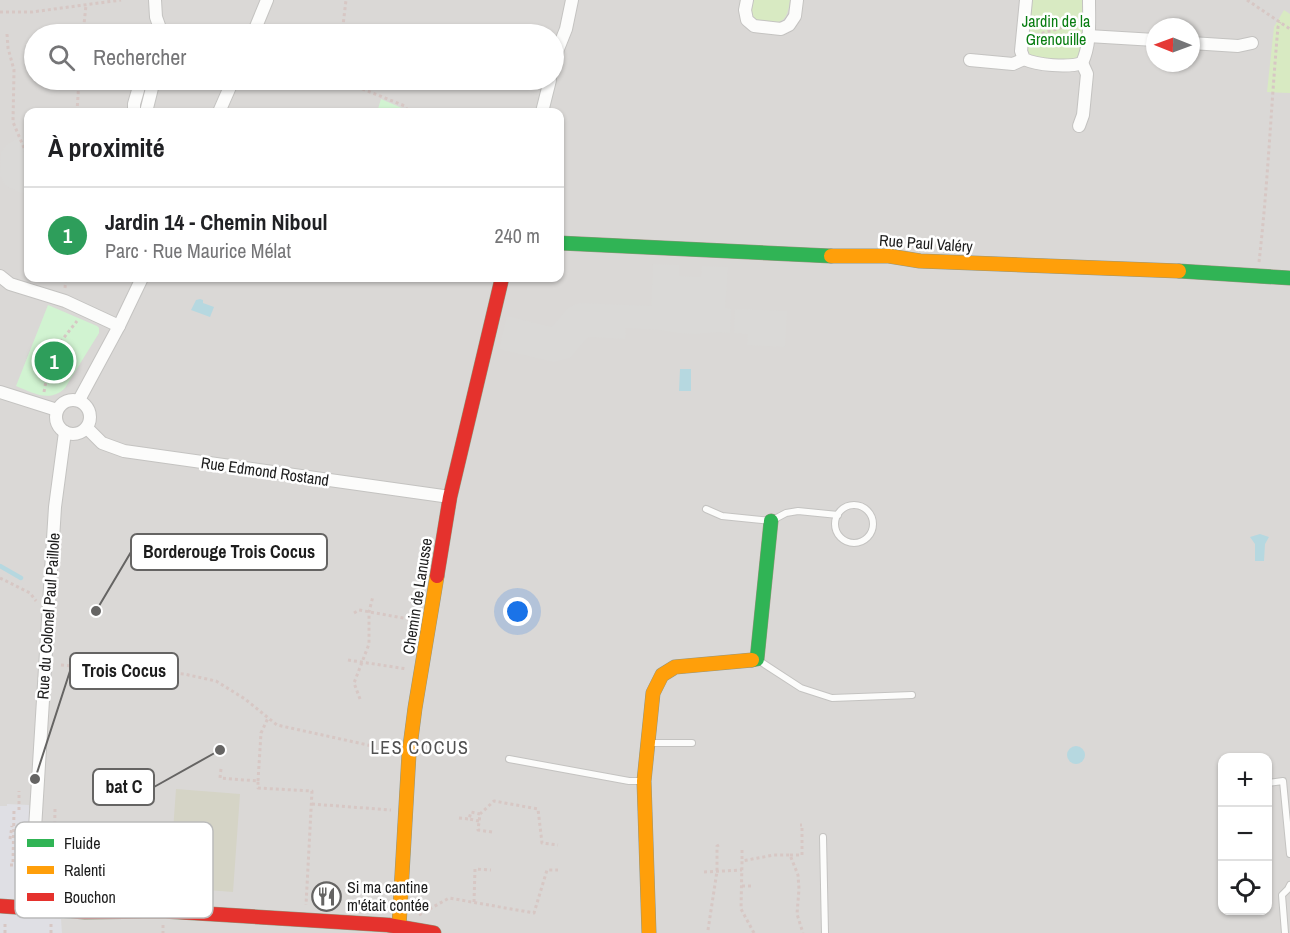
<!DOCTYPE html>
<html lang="fr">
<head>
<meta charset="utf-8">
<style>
	:root { --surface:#fff; --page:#f6f6f6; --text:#202124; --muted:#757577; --line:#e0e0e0; --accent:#111827 }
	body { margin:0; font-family:"Archivo Narrow",sans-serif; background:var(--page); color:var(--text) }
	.controls { position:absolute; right:18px; bottom:18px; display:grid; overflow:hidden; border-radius:12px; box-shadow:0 2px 4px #0004 }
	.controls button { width:54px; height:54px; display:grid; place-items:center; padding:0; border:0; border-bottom:2px solid var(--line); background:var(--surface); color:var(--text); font:30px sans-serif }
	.compass { position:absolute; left:1146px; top:18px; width:54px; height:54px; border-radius:50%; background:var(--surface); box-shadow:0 2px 4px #0004; rotate:271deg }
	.you { position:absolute; left:518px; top:612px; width:21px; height:21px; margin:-15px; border:4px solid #fff; border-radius:50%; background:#1a73e8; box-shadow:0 0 0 9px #1a73e833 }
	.badge { display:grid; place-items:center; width:39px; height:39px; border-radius:50%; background:var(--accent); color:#fff; font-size:20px; font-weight:700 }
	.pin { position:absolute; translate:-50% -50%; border:3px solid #fff; box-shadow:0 2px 6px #0006 }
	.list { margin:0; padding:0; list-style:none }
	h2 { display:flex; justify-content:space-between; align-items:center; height:78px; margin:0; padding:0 24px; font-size:26px }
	h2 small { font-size:20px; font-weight:400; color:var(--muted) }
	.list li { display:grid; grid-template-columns:39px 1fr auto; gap:18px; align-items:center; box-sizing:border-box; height:96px; padding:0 24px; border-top:2px solid var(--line) }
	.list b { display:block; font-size:22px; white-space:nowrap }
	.list p { margin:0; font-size:20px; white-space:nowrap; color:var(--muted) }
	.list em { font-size:20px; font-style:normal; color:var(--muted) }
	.icon { flex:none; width:33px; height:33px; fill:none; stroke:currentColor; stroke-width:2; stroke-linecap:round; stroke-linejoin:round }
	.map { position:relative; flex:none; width:1290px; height:933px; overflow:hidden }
	.search { position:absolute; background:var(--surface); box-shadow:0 2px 4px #0004; left:24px; top:24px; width:540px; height:66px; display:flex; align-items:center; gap:15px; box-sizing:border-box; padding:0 21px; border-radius:33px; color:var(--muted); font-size:22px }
	.panel { position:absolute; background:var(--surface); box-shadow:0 2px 4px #0004; left:24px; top:108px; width:540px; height:174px; border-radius:12px }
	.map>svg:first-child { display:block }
</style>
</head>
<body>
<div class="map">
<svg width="1290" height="933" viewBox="0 0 1290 933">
	<rect width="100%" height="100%" fill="#ebe9e5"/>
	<!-- residential -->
	<path fill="#dad8d6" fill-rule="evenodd" d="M0 0H1290V933H0ZM1155 27H1191V63H1155ZM34 34H554V80H34ZM28 112H560V278H28ZM1222 758H1268V910H1222Z"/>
	<!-- construction -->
	<polygon fill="#d5d4c6" points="176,789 240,794 233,892 169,887"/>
	<!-- grass -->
	<g fill="#d8eac2">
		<path d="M751 0H790C787 25 779 24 757 21L751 14Z"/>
		<polygon points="1030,0 1085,0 1086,4 1081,51 1078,57 1065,61 1032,57 1027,53 1026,48"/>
		<polygon points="1284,10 1290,14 1290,93 1267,92 1274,27"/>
	</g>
	<!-- park -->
	<g fill="#d1f3d1">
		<polygon points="381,99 411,112 377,112"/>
		<path d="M48 305 97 326 99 328V333L65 388C50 403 33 393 16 386Z"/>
	</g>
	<!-- parking -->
	<g fill="#dad9d7">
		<polygon points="22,138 28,139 28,194 18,192 5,185 0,176 1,152 6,145 13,141"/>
		<polygon points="653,264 679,265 679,276 695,277 701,277 702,266 728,267 725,308 731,309 730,333 718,332 695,334 679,333 661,330 626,328 625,339 591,337 586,339 570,358 554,362 499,349 507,316 552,327 568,308 579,303 651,306"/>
		<polygon points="735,309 787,311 785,347 747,345 748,334 734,333"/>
	</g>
	<!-- plaza -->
	<g fill="#dfdfe4">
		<polygon points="7,804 29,805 29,808 35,809 29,907 0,904 0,806 7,806"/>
		<polygon points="0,906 52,911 51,918 61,919 62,933 0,933"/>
	</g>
	<!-- water -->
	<g fill="#b6d8e0">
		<polygon points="200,299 203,300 203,303 214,307 210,317 191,310 196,300"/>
		<polygon points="680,369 691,369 691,391 679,391"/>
		<polygon points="1260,534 1269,537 1265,544 1264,561 1255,561 1255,544 1250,537"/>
		<circle cx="1076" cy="755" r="9"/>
	</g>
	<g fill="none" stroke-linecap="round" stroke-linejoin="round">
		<!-- stream -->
		<polyline stroke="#b6d8e0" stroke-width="4.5" points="0,566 21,578"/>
		<defs>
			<g id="lane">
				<circle cx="854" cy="524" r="19"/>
				<polyline points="706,509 722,516 771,521 786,513 798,511 838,515"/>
				<polyline points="758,660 801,688 832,698 912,695"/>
				<polyline points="650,743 692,743"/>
				<polyline points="509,759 629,781 644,781"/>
				<polyline points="1268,783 1283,781 1290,854"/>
				<polyline points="823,837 825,933"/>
				<polyline points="1285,933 1282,895 1288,889 1290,885"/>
			</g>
			<g id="street">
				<polyline points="155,0 156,17 162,34"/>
				<polyline points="747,0 745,10 747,20 754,26 781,29 789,25 795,16 797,0"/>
				<path d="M1026 0 1021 51 1024 59C1037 65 1068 68 1082 63 1091 44 1089 21 1089 0"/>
				<polyline points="253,34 267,0"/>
				<polyline points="1088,36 1155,40"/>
				<polyline points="1191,43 1238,46 1252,43"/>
				<polyline points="970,60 1013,64 1024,59"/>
				<polyline points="554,66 558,49 566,29 572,0"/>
				<polyline points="134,112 134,104 141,80"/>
				<polyline points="146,112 154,80"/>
				<polyline points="219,112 233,80"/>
				<polyline points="542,112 550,80"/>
				<polyline points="1079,126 1083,115 1087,74 1082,63"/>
				<polyline points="0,276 10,284 65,301 119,326"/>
				<polyline points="0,392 57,410"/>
				<circle cx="73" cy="417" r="17"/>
				<polyline points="79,400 119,326 142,278"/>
				<polyline points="87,428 102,443 124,451 450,497"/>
				<polyline points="30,909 55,507 65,432"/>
			</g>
			<g id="fast">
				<polyline points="560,243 831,256"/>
				<polyline points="1179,271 1290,278"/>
				<polyline points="752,660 757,659 771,521"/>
			</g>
			<g id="slow">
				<polyline points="831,256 889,256 920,261 1179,271"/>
				<polyline points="399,926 409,754 415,708 437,576"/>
				<polyline points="649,933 644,781 653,693 662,675 675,667 752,660"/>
			</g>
			<g id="jam">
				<polyline points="437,576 450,497 502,278"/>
				<polyline points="0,906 85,912 162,911 388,925 434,933"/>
			</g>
		</defs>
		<!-- lane casing -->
		<use href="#lane" stroke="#c4c3c1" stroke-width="8"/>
		<!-- street casing -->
		<use href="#street" stroke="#c4c3c1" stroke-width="14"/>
		<!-- fast casing -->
		<use href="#fast" stroke="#94957c" stroke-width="15"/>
		<!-- slow casing -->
		<use href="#slow" stroke="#94957c" stroke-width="15"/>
		<!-- jam casing -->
		<use href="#jam" stroke="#94957c" stroke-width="15"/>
		<!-- path -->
		<g stroke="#d7c7c4" stroke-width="3" stroke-dasharray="3 3" stroke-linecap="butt">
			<polyline points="1247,0 1290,29"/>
			<polyline points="0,12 32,12 121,0"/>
			<polyline points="7,34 8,48 14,70 13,122 27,155"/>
			<polyline points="83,34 86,5"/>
			<polyline points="342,34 346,0"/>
			<polyline points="1036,35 1078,23"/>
			<polyline points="340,80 405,106 408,112"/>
			<polyline points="77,112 79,80"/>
			<path d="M1259 262C1268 184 1271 105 1278 27L1280 22"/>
			<polyline points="65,288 66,278"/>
			<polyline points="44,392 51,354 77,321"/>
			<polyline points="0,578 30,593 36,601"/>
			<polyline points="354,613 359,610 414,620"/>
			<polyline points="348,660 407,669"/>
			<polyline points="61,665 184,674 216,681 245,699 277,725 395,751"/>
			<polyline points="360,699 354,683 369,644 369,612 373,596"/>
			<polyline points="221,769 220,778 258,781 258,788 312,791 306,905"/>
			<polyline points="258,781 261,733 268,718"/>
			<polyline points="312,804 391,810"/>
			<polyline points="55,809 54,866 56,866"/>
			<polyline points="19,810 19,791"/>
			<polyline points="459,818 469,819"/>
			<polyline points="479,821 469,819 471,812 480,814"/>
			<polyline points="492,832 478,830 480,814 494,801 538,809 542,843 558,845"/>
			<polyline points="10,839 12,826"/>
			<polyline points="742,850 742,861"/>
			<polyline points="790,855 802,855 802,825 800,825"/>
			<polyline points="10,865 13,865 14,810"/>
			<polyline points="704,872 742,870"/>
			<polyline points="742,886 752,886"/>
			<polyline points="474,902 475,869 491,870"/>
			<polyline points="419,915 449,898 534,913 547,870 558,870"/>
			<polyline points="163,925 163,933"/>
			<polyline points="708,930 717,871 717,846 719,845"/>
			<polyline points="5,933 5,922"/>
			<polyline points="51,933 51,923"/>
			<polyline points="754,933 741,909 742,861 774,855 790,855 798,875 799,889 797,914 803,933"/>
		</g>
		<!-- lane -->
		<use href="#lane" stroke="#fcfcfb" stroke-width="6"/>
		<!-- street -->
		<use href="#street" stroke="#fcfcfb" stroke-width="12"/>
		<!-- fast -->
		<use href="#fast" stroke="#30b455" stroke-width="14"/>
		<!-- slow -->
		<use href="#slow" stroke="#ff9f0a" stroke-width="14"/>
		<!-- jam -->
		<use href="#jam" stroke="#e5322d" stroke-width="14"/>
	</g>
	<!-- icons -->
	<defs>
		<symbol id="restaurant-ring" viewBox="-11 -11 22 22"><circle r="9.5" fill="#fff" stroke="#656463" stroke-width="1.5"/><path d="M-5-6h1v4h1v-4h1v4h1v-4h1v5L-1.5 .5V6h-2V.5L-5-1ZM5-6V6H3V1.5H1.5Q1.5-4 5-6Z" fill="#656463"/></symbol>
	</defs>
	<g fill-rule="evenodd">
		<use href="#restaurant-ring" x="310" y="880" width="33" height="33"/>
	</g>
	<g text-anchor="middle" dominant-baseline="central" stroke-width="5" stroke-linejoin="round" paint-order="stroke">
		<!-- park labels -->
		<g font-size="16" fill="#087d11" stroke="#fff">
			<text x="1056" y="21">Jardin de la<tspan x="1056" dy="18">Grenouille</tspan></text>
		</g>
		<!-- street labels -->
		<g font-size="16" fill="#1d1d1d" stroke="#fff">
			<text transform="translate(926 243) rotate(4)">Rue Paul Valéry</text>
			<text transform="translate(265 471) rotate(8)">Rue Edmond Rostand</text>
			<text transform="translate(417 596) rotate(-81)">Chemin de Lanusse</text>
			<text transform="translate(48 616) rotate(-86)">Rue du Colonel Paul Paillole</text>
		</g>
		<!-- poi labels -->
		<g font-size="16" fill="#1d1d1d" stroke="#fff" text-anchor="start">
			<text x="347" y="887">Si ma cantine<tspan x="347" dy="18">m'était contée</tspan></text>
		</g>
		<!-- neighbourhood labels -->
		<g font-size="18" letter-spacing="1.5" fill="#505050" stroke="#fff">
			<text x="420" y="747">LES COCUS</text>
		</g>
	</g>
	<!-- legend -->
	<rect x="15" y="822" width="198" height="96" rx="9" fill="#fff" stroke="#bbb" stroke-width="1.5"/>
	<rect x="27" y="839" width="27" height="8" fill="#30b455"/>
	<rect x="27" y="866" width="27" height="8" fill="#ff9f0a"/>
	<rect x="27" y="893" width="27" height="8" fill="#e5322d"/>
	<g font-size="16" fill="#1d1d1d">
		<text x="64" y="849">Fluide</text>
		<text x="64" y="876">Ralenti</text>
		<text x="64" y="903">Bouchon</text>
	</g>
	<!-- callouts -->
	<path fill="none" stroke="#656463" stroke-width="2" d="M96 611L131 552M35 779L70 671M220 750L154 787"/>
	<g fill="#656463" stroke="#fff" stroke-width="2">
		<circle cx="96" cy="611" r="6"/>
		<circle cx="35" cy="779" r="6"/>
		<circle cx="220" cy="750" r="6"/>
	</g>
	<g fill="#fff" stroke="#656463" stroke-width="2">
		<rect x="131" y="534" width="196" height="36" rx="6"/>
		<rect x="70" y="653" width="108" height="36" rx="6"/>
		<rect x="93" y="769" width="61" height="36" rx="6"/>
	</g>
	<g font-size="18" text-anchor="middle" font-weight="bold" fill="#1d1d1d">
		<text x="229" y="558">Borderouge Trois Cocus</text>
		<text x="124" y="677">Trois Cocus</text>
		<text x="124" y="793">bat C</text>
	</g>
</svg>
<div class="controls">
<button>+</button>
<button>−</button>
<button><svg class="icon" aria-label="locate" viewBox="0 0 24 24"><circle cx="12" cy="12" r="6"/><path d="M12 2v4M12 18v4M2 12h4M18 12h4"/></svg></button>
</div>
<svg class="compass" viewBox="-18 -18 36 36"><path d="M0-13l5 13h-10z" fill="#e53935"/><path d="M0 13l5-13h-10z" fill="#757577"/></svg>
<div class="you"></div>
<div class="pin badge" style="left:54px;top:361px;background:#2e9e5b">1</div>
<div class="search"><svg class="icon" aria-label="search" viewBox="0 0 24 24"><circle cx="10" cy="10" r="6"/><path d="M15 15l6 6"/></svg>Rechercher</div>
<section class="panel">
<h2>À proximité<small></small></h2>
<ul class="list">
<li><span class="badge" style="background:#2e9e5b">1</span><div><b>Jardin 14 - Chemin Niboul</b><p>Parc · Rue Maurice Mélat</p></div><em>240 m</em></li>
</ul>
</section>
</div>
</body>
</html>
